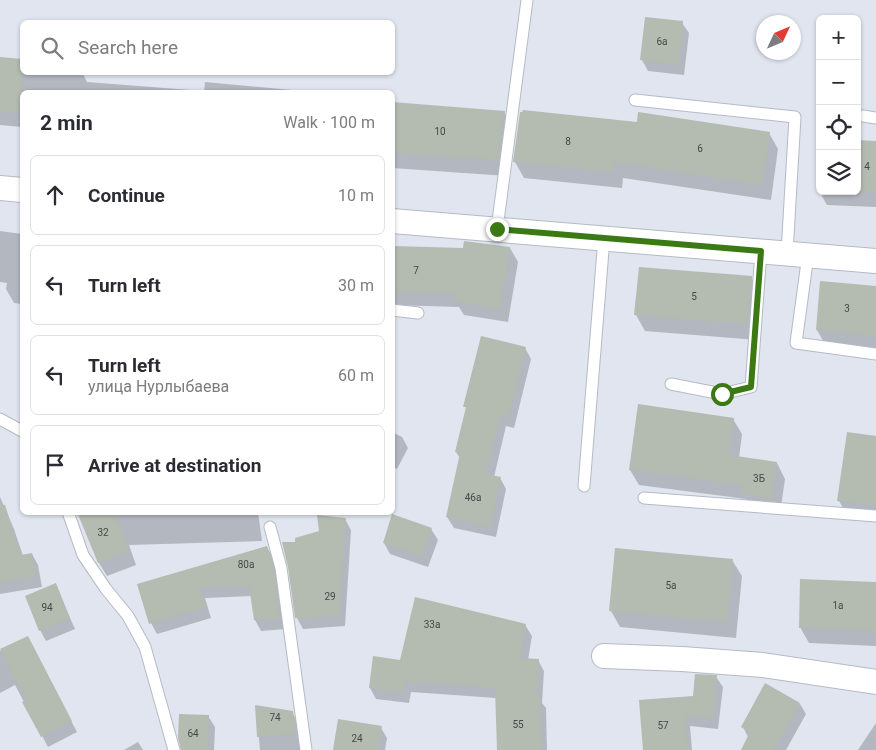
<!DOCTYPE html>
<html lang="en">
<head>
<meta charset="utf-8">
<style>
	:root { --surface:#fff; --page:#f7f7f7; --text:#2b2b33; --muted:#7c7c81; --line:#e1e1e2 }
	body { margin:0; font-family:Roboto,sans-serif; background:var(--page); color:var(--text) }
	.controls { position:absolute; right:15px; top:15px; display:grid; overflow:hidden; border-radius:8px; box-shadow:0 1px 4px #0004 }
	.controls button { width:45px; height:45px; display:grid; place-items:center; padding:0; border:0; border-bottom:1px solid var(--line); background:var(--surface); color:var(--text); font:25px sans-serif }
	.compass { position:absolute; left:756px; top:15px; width:45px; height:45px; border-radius:50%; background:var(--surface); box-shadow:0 1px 4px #0004; rotate:46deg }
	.stop { position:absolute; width:15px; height:15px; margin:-11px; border:4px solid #3b7914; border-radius:50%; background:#fff }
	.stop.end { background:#3b7914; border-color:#fff; box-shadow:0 1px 5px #0008 }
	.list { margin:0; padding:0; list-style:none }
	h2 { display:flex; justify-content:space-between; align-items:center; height:65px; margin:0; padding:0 20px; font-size:21px }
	h2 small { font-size:16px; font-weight:400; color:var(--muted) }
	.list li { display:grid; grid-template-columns:32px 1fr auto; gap:15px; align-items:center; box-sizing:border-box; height:80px; margin:0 10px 10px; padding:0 10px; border:1px solid var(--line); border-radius:8px }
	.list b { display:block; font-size:19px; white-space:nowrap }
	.list p { margin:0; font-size:16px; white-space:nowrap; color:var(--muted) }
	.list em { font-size:16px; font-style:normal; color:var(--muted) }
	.icon { flex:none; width:28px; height:28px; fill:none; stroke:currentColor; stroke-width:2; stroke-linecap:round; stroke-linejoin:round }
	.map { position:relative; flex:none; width:876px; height:750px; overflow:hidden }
	.search { position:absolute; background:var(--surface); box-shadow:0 1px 4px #0004; left:20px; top:20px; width:375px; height:55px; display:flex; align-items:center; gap:12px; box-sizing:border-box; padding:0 18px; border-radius:8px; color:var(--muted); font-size:19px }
	.panel { position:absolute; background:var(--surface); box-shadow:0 1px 4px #0004; left:20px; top:90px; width:375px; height:425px; border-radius:8px }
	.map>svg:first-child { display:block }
</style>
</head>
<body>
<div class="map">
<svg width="876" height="750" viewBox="0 0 876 750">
	<rect width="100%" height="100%" fill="#e0e5ef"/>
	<!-- shadow -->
	<g fill="#0003">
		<polygon points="682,23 689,33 684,75 648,71 642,60"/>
		<polygon points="0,59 22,61 22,72 82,72 87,82 204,91 205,82 314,92 22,92 22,127 0,125"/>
		<polygon points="392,103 504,112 513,128 507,176 392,168"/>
		<polygon points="638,123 769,133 778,149 771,200 623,178 622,188 524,178 515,162"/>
		<polygon points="857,141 876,142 876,207 827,205 818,189 820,142 820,191 857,191"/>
		<polygon points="0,231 22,234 22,304 14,303 6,289 7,283 0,282"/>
		<polygon points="392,247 464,249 510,248 518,262 508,322 464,315 459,307 392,305"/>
		<polygon points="751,277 760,293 757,340 645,331 636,315"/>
		<polygon points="821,282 876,287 876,351 826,346 817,330"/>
		<polygon points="525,348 531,359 514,428 506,426 494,477 500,478 506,489 496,537 454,528 447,517 460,458 456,452 467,410 465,406"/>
		<polygon points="733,419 742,434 739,458 777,463 785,479 780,513 751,509 746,499 639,485 630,470"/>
		<polygon points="392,432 402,437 408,448 397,469 392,466"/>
		<polygon points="876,437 876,520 848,516 839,501"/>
		<polygon points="0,497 14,529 23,556 32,554 38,565 42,587 0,594"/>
		<polygon points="79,512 258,512 262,541 129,545 136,565 107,576 99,563"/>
		<polygon points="345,519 351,530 345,626 303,629 297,618 290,567 296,543"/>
		<polygon points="431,529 438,540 428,567 390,554 384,543"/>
		<polygon points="267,547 273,558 279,581 286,629 261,631 255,620 252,596 205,598 211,618 157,634 151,623 139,585"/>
		<polygon points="732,560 742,576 736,638 620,627 611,611"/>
		<polygon points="876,583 876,646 809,643 800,627"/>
		<polygon points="57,589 75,629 46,641 40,630"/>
		<polygon points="525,625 532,636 528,660 538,660 544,671 542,703 546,708 547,750 498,750 496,698 411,692 409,703 376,699 370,688 401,661"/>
		<polygon points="27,637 77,732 48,747 15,685 0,693 0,651"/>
		<polygon points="716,677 723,687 718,729 690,726 692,750 644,750 694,697"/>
		<polygon points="800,704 806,714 786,750 742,750 748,737 743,727"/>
		<polygon points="256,706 292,712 298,723 302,750 260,750"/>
		<polygon points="208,716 215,727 214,750 182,750"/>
		<polygon points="876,723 876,750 858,750"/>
		<polygon points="381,728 387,738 385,750 334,750"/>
		<polygon points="138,742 143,750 124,750"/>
	</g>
	<!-- building -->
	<g fill="#b4bbb1">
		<polygon points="645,17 683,21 679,65 640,60"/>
		<polygon points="0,57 22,59 22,113 0,111"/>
		<polygon points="392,102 505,111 498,160 392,153"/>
		<polygon points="523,110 637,122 638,112 770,132 762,185 614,162 613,172 513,162 520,112 522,112"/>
		<polygon points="819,138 820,138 820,190 816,190"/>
		<polygon points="857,140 876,141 876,192 857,191"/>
		<polygon points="464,241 510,247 500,309 454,301 455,294 392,292 392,246 463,248"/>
		<polygon points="639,267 752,276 748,324 634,315"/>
		<polygon points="820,281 876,286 876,336 816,330"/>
		<polygon points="481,336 526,347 508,418 500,416 486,474 501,477 490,527 446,517 460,453 455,452 466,407 463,407"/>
		<polygon points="638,404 734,418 729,455 777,462 772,499 741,494 742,485 629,470"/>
		<polygon points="847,432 876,436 876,506 837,501"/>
		<polygon points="0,505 5,505 21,555 32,553 36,576 0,583"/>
		<polygon points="77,512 115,512 129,551 98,563"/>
		<polygon points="392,514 432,528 422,556 383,543"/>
		<polygon points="317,515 346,518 339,616 295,618 288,567 282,542 295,542 295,538 319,531"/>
		<polygon points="267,546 274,569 280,619 254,620 249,586 200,587 206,607 149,624 137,584"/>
		<polygon points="615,548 733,559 727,622 609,611"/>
		<polygon points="800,579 876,582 876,631 799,628"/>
		<polygon points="56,583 70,618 39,631 25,596"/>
		<polygon points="415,597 526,624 520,658 539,659 536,696 540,696 542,750 497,750 495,688 405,681 403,693 369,688 373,656 400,660"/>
		<polygon points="28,636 72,721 41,737 22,702 26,700 0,649"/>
		<polygon points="695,674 717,675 713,719 685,716 688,750 643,750 639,700 693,696"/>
		<polygon points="765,683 800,703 774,750 741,750 750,732 741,727"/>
		<polygon points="255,705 293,711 296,734 257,737"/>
		<polygon points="179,714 209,715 208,750 181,750 178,738"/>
		<polygon points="338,719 382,726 378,750 333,750"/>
	</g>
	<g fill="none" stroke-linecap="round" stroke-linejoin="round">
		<defs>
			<g id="lane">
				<polyline points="635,100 795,117 787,253"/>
				<polyline points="863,116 876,118"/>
				<polyline points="497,229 527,0"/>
				<polyline points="808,255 796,343 876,354"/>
				<polyline points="392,310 418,313"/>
				<polyline points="671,384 722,394 751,387 761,251"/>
				<polyline points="0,419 22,431"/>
				<polyline points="584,486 604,238"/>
				<polyline points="644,498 876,516"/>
				<polyline points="68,512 83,555 106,589 128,616 145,647 174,750"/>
				<polyline points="270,527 281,568 306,750"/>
			</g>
			<g id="street">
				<polyline points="0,188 22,190"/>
				<polyline points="392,221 876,261"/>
				<polyline points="604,656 682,659 763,665 876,682"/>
			</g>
		</defs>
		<!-- lane casing -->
		<use href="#lane" stroke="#b5bac4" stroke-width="13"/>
		<!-- street casing -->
		<use href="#street" stroke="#b5bac4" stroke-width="26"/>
		<!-- lane -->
		<use href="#lane" stroke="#fff" stroke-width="11"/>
		<!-- street -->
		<use href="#street" stroke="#fff" stroke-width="24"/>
	</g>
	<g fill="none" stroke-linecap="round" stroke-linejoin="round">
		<!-- route -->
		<polyline stroke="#3b7914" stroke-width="6" points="497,229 761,251 751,387 722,394"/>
	</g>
	<g text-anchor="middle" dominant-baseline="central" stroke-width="5" stroke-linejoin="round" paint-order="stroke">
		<!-- number labels -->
		<g font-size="10" fill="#454848">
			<text x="662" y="41">6а</text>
			<text x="440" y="131">10</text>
			<text x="568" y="141">8</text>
			<text x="700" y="148">6</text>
			<text x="867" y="166">4</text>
			<text x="416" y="270">7</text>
			<text x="694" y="296">5</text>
			<text x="847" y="308">3</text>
			<text x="759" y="478">3Б</text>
			<text x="473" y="497">46а</text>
			<text x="103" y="532">32</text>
			<text x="246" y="564">80а</text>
			<text x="671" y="585">5а</text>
			<text x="330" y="596">29</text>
			<text x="838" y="605">1а</text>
			<text x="47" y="607">94</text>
			<text x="432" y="624">33а</text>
			<text x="275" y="717">74</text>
			<text x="518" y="724">55</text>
			<text x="663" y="725">57</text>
			<text x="193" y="733">64</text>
			<text x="357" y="738">24</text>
		</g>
	</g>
</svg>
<div class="controls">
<button>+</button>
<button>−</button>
<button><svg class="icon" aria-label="locate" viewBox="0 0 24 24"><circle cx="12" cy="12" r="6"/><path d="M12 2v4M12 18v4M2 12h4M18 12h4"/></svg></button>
<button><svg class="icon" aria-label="layers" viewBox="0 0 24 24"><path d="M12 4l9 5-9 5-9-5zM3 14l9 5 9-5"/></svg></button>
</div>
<svg class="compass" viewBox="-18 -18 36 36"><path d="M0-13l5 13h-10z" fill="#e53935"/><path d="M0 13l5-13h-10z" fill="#7c7c81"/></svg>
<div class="stop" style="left:722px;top:394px"></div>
<div class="stop end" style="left:497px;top:229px"></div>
<div class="search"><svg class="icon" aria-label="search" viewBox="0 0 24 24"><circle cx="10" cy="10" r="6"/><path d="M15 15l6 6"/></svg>Search here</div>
<section class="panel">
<h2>2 min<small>Walk · 100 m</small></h2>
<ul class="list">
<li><svg class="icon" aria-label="ahead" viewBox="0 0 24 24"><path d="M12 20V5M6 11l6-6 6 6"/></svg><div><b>Continue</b></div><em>10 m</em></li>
<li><svg class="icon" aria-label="left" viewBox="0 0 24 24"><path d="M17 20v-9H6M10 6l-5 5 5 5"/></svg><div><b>Turn left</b></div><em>30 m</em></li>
<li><svg class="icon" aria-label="left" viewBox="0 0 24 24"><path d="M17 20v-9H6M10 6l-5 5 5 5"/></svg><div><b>Turn left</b><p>улица Нурлыбаева</p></div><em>60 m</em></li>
<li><svg class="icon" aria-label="arrive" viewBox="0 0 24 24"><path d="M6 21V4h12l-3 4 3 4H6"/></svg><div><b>Arrive at destination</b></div></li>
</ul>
</section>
</div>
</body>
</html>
